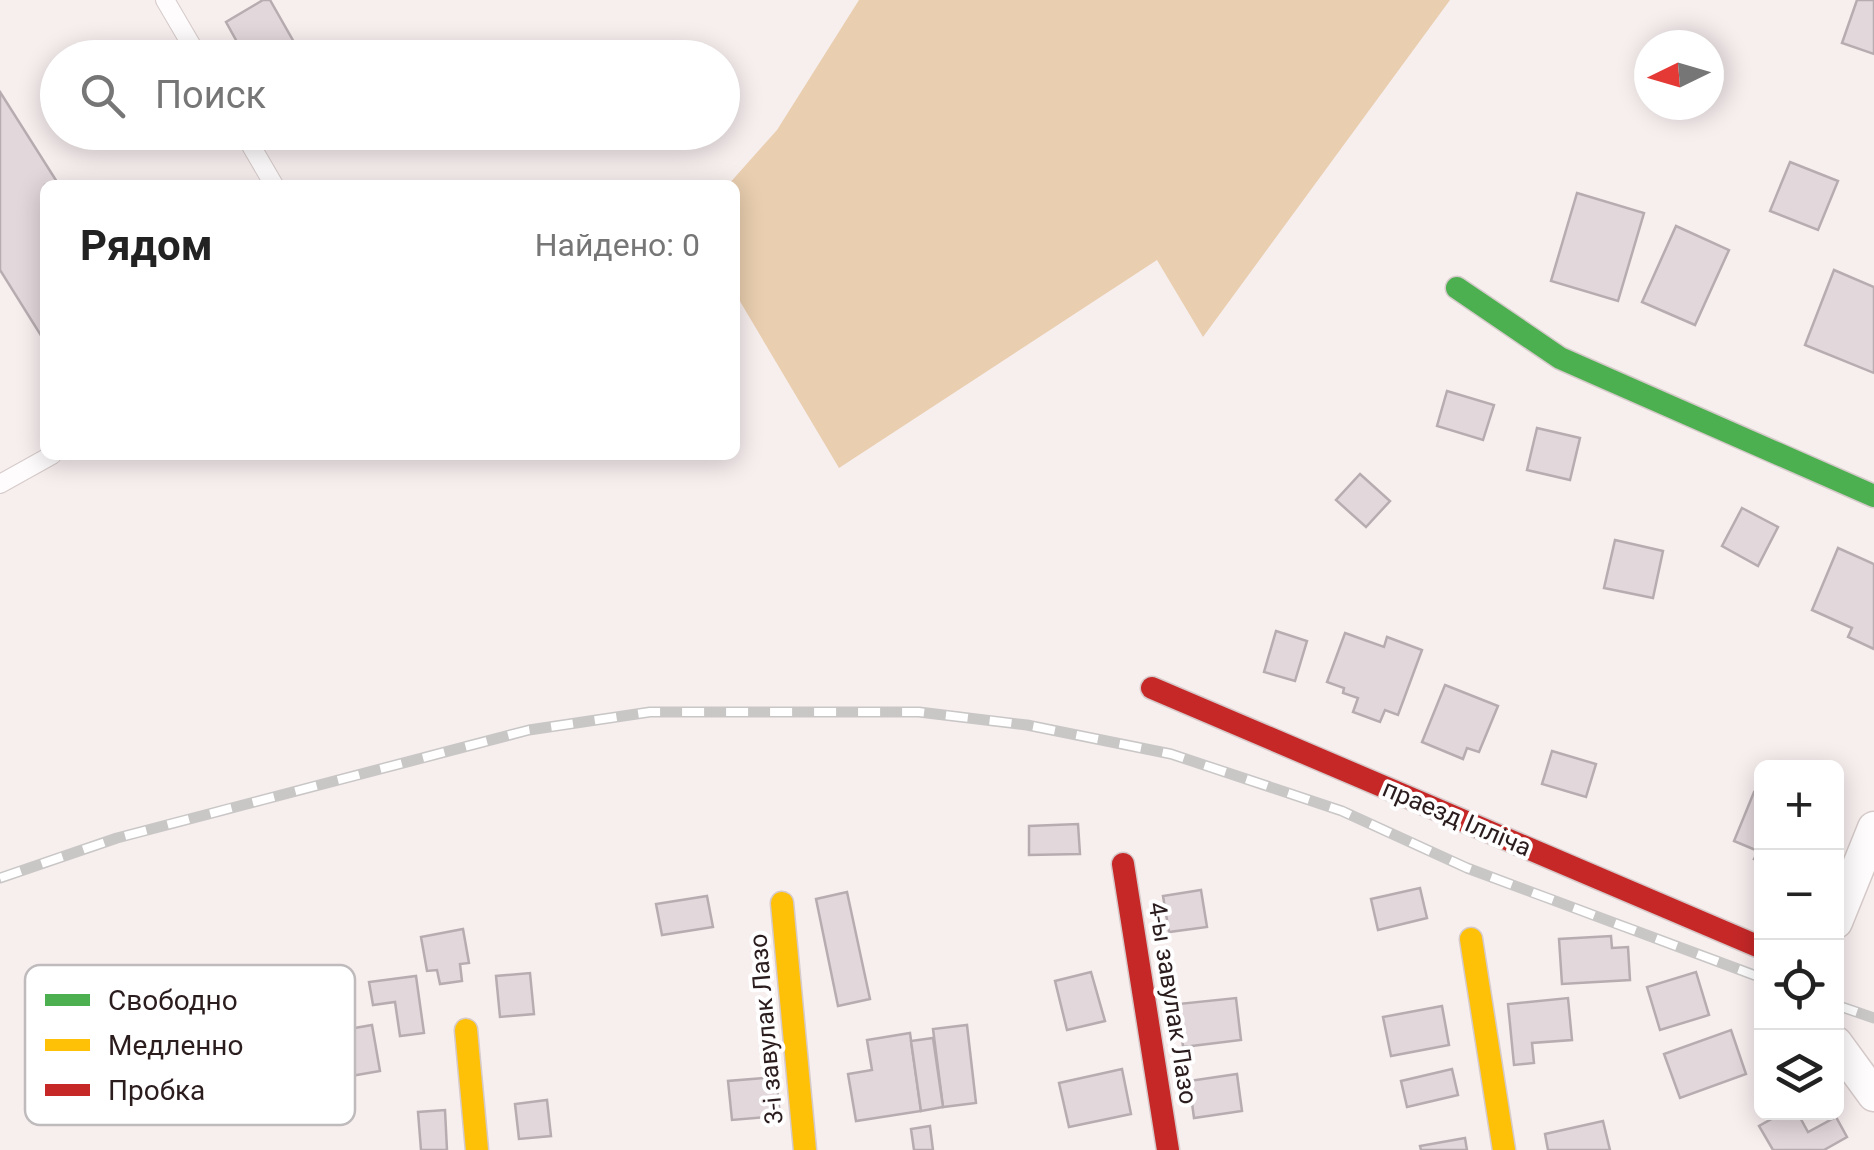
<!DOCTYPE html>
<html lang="ru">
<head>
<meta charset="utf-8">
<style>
	:root { --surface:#fff; --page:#f6f6f6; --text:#222; --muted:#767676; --line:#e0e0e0 }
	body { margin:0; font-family:Roboto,sans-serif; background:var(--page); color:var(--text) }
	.controls { position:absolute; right:30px; bottom:30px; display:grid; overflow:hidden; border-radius:15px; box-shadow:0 5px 25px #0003 }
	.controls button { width:90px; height:90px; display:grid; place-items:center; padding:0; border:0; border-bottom:2px solid var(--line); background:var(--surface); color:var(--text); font:50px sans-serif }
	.compass { position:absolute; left:1634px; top:30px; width:90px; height:90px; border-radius:50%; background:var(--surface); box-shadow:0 5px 25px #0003; rotate:265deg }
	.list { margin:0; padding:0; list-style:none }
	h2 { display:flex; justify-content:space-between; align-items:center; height:130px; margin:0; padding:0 40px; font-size:42px }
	h2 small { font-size:32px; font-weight:400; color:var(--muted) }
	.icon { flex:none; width:55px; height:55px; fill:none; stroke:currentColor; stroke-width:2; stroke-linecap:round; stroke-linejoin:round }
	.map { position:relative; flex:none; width:1874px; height:1150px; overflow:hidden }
	.search { position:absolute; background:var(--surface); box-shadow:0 5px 25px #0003; left:40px; top:40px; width:700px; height:110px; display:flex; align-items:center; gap:25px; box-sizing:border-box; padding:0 35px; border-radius:55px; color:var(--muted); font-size:38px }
	.panel { position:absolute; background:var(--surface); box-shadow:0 5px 25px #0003; left:40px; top:180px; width:700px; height:280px; border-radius:15px }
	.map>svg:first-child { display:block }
</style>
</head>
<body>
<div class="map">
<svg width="1874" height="1150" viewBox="0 0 1874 1150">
	<rect width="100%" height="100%" fill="#f7eeee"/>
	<!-- forest -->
	<polygon fill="#e9ceaf" points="859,0 1450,0 1203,337 1157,260 839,468 735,293 735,185 728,185 777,130"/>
	<!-- building -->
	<g fill="#e2d7db" stroke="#b7adb1" stroke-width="2.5">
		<polygon points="263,0 270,0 303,58 246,58 226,22"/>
		<polygon points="1857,0 1874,0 1874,54 1842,43"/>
		<polygon points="0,92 59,185 45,185 45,342 0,270"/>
		<polygon points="290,132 316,132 296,144"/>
		<polygon points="1790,162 1838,181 1818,230 1770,211"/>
		<polygon points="1577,193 1644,213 1618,301 1551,281"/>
		<polygon points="1676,226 1729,250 1695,325 1642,302"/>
		<polygon points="1834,270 1874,287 1874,373 1805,345"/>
		<polygon points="1447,391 1494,405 1483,440 1437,426"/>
		<polygon points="1537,428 1580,438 1570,480 1527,470"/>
		<polygon points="1360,474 1390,501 1366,527 1336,500"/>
		<polygon points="1742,508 1778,527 1758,566 1722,546"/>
		<polygon points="1615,540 1663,551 1653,598 1604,588"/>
		<polygon points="1838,548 1874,564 1874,649 1848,637 1852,628 1812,610"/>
		<polygon points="1276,631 1307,641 1295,681 1264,672"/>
		<polygon points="1345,633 1384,647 1387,637 1422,650 1398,715 1385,710 1380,722 1353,712 1358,698 1343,693 1344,688 1327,682"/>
		<polygon points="1445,685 1498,706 1479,752 1467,748 1463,759 1422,742"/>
		<polygon points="1552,751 1596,764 1586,797 1542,784"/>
		<polygon points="1754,792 1762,795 1762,862 1754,859 1758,851 1734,841"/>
		<polygon points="1078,824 1080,854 1029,855 1029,826"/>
		<polygon points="1420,888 1427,918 1378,930 1371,899"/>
		<polygon points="1201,890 1207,927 1169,932 1163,896"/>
		<polygon points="847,892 870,999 838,1006 816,899"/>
		<polygon points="707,896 713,927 662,935 656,904"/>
		<polygon points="463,929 469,963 460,964 462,981 440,984 437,970 427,971 421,937"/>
		<polygon points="1611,936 1612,948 1628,947 1630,980 1562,984 1559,939"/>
		<polygon points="1091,972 1105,1021 1067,1030 1055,981"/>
		<polygon points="1696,972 1709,1015 1660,1030 1647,987"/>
		<polygon points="530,973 534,1014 500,1017 496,976"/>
		<polygon points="416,976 424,1033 400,1036 395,1002 373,1005 369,982"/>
		<polygon points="1236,998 1241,1040 1183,1047 1178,1004"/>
		<polygon points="1568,998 1572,1040 1532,1043 1534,1063 1514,1065 1508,1004"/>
		<polygon points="1442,1006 1449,1045 1391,1056 1383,1017"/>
		<polygon points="372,1025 380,1071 322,1081 314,1035"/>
		<polygon points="967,1025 976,1103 943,1107 933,1029"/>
		<polygon points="1731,1030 1746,1074 1680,1098 1664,1054"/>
		<polygon points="910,1033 921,1111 856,1121 848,1074 872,1070 867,1040"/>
		<polygon points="933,1038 943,1107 921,1111 911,1041"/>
		<polygon points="1122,1069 1131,1114 1069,1127 1059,1083"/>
		<polygon points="1452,1069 1458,1095 1407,1107 1401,1081"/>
		<polygon points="1237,1074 1242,1111 1194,1118 1189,1081"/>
		<polygon points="776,1077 780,1116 732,1120 728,1081"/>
		<polygon points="547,1100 551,1136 519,1139 515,1104"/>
		<polygon points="445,1110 447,1150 421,1150 418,1112"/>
		<polygon points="1784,1112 1797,1112 1808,1132 1836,1117 1847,1137 1824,1150 1773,1150 1759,1126"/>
		<polygon points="1603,1121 1610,1150 1548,1150 1545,1134"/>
		<polygon points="930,1126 933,1150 914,1150 911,1129"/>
		<polygon points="1465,1138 1467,1150 1421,1150 1420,1146"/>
	</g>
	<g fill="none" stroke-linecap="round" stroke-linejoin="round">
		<defs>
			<g id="lane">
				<polyline points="165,0 199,58"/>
				<polyline points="243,132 274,185"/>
				<polyline points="0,484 52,455"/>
			</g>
			<g id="street">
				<polyline points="1836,922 1874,828"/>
				<polyline points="1836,1043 1874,1095"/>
			</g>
			<polyline id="fast" points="1457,288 1560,358 1874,496"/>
			<g id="slow">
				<polyline points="782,903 805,1150"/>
				<polyline points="1471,939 1504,1150"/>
				<polyline points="466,1030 477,1150"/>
			</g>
			<g id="jam">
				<polyline points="1152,688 1762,948"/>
				<polyline points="1123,864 1168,1150"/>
			</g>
		</defs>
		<!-- lane casing -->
		<use href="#lane" stroke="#d6caca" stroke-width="20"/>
		<!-- street casing -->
		<use href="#street" stroke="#d6caca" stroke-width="35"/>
		<!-- fast casing -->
		<use href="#fast" stroke="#d6caca" stroke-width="25"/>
		<!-- slow casing -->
		<use href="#slow" stroke="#d6caca" stroke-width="25"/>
		<!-- jam casing -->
		<use href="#jam" stroke="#d6caca" stroke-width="25"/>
		<!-- lane -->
		<use href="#lane" stroke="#fefcfc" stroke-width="18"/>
		<!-- street -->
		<use href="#street" stroke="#fefcfc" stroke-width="32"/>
		<!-- fast -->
		<use href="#fast" stroke="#4caf50" stroke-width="22"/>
		<!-- slow -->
		<use href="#slow" stroke="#ffc107" stroke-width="22"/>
		<!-- jam -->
		<use href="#jam" stroke="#c62828" stroke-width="22"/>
		<defs>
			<g id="rail">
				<polyline points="0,878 117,838 529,730 650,712 919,712 1027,725 1171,754 1342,811 1467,868 1762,978"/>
				<polyline points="1836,1005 1874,1018"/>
			</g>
		</defs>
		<!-- rail casing -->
		<use href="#rail" stroke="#c9c6c6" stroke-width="11"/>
		<!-- rail -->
		<use href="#rail" stroke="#fff" stroke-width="8" stroke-dasharray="22" stroke-linecap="butt"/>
	</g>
	<g text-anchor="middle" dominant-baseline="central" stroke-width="8" stroke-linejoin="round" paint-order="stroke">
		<!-- street labels -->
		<g font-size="25" fill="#2b1c1e" stroke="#fff">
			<text transform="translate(1457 818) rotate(23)">праезд Ілліча</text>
			<text transform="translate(1173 1003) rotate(81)">4-ы завулак Лазо</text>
			<text transform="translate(766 1029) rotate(-95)">3-і завулак Лазо</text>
		</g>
	</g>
	<!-- legend -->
	<rect x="25" y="965" width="330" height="160" rx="15" fill="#fff" stroke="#bfbbbc" stroke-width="2.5"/>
	<rect x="45" y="994" width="45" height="12" fill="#4caf50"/>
	<rect x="45" y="1039" width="45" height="12" fill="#ffc107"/>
	<rect x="45" y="1084" width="45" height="12" fill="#c62828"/>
	<g font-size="28" fill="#2b1c1e">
		<text x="108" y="1010">Свободно</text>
		<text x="108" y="1055">Медленно</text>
		<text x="108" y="1100">Пробка</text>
	</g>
</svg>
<div class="controls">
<button>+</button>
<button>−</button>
<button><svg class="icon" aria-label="locate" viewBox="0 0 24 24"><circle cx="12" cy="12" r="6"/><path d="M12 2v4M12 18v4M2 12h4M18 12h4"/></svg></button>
<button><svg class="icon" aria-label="layers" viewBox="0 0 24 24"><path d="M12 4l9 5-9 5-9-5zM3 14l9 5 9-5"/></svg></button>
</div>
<svg class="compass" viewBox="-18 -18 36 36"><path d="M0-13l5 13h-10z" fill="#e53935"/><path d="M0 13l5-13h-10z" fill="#767676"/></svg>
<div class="search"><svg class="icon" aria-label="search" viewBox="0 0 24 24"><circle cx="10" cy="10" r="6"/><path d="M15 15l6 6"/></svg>Поиск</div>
<section class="panel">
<h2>Рядом<small>Найдено: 0</small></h2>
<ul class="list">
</ul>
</section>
</div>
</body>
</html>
